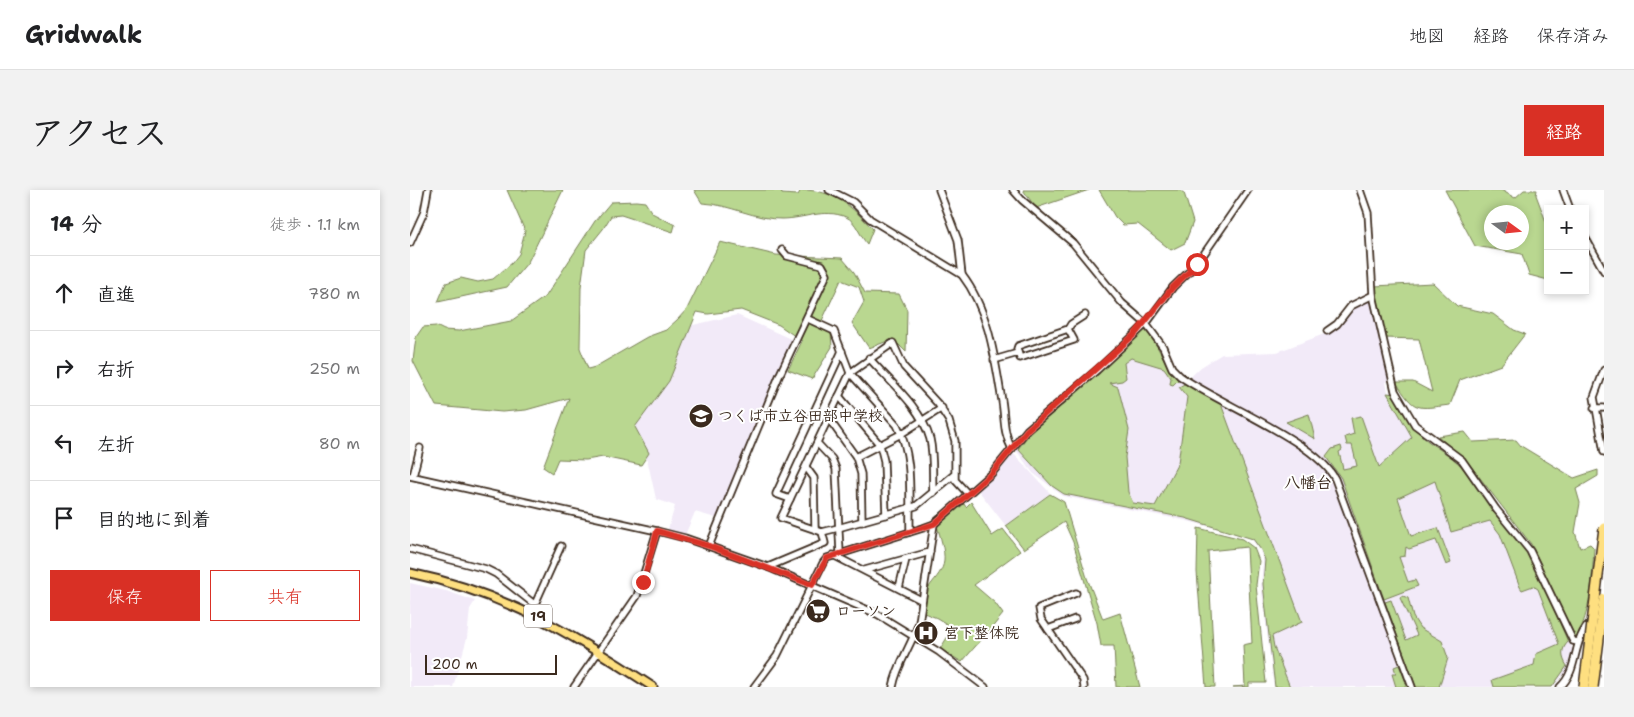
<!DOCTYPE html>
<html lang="ja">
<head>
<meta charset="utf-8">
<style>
	:root { --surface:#fff; --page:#f2f2f2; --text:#202124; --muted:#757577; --line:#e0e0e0; --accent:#d93025 }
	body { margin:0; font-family:"Shantell Sans","Klee One",sans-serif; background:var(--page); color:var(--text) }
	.controls { position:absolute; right:15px; top:15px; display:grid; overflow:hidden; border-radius:0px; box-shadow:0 2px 8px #0003 }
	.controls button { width:45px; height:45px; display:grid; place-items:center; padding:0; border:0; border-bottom:1px solid var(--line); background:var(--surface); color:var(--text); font:25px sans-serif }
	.compass { position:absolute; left:1074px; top:15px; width:45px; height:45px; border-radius:50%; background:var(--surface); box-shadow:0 2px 8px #0003; rotate:105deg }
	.scale { position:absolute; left:15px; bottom:12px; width:132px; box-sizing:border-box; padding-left:5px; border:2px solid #3b2a1e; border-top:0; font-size:14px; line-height:18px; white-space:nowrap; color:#3b2a1e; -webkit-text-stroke:4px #fff; paint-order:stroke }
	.stop { position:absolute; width:15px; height:15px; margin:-11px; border:4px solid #d93025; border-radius:50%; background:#fff }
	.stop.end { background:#d93025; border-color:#fff; box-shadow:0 1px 5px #0008 }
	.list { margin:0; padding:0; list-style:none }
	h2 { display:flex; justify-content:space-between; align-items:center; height:65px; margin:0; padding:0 20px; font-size:21px }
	h2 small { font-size:16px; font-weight:400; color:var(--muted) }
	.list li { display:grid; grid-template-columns:32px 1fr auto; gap:15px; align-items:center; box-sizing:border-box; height:75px; padding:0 20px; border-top:1px solid var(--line) }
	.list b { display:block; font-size:19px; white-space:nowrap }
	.list em { font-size:16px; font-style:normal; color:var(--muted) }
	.actions { display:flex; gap:10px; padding:15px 20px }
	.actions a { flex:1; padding:11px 0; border:1px solid var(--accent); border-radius:0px; text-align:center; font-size:18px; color:var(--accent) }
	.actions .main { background:var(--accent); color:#fff }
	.icon { flex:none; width:28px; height:28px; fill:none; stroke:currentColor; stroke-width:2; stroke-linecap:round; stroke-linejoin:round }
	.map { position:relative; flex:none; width:1194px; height:497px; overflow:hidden; border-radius:0px }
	header { display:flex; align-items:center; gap:30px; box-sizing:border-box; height:70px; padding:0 25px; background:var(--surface); border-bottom:1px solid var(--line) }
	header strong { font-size:24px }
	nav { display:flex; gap:28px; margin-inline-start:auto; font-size:18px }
	.intro { display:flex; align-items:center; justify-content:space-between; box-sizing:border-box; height:120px; padding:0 30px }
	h1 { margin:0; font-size:35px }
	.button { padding:12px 22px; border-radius:0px; background:var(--accent); color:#fff; font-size:18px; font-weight:700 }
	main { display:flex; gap:30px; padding:0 30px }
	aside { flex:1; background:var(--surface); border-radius:0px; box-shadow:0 2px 8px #0003 }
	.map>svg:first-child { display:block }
</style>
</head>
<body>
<header>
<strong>Gridwalk</strong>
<nav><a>地図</a><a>経路</a><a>保存済み</a></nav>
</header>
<div class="intro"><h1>アクセス</h1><a class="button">経路</a></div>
<main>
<aside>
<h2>14 分<small>徒歩 · 1.1 km</small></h2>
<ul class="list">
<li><svg class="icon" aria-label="ahead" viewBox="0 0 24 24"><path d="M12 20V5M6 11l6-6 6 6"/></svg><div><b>直進</b></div><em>780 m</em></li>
<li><svg class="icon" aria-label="right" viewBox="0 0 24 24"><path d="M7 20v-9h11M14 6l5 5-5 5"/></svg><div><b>右折</b></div><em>250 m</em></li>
<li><svg class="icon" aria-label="left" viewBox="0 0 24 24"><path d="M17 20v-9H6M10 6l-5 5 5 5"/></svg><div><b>左折</b></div><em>80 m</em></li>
<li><svg class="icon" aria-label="arrive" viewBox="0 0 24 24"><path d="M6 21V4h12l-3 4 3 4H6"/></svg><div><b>目的地に到着</b></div></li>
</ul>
<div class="actions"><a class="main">保存</a><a>共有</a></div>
</aside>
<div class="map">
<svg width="1194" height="497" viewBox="0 0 1194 497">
	<rect width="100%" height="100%" fill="#fff"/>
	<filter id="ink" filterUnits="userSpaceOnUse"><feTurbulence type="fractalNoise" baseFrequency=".02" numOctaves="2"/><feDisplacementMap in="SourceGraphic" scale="10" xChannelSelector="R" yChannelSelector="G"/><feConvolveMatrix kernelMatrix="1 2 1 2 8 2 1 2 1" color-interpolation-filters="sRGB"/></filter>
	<g filter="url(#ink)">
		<!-- built -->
		<g fill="#f2eaf8">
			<polygon points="962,108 979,187 976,192 978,202 985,203 1005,237 1014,247 1044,266 1053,277 1124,370 1162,459 1156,482 1143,497 864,497 851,395 853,370 850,360 842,350 833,345 777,331 653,306 623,283 605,259 629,231 667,202 734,139 751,159 755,172 774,193 791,177 812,164 867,162 917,143 943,118"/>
			<polygon points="327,125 383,150 306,328 285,322 275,345 258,339 265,316 246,309 238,273 223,240 245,206 270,138"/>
			<polygon points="602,262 640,303 596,336 568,300"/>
			<polygon points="0,393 36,401 65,411 60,419 57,448 43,497 0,497"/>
		</g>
		<!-- green -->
		<g fill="#b9d790" stroke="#7a8057" fill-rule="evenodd">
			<polygon points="97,0 153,0 118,72 97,97 28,112 36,93 51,88 68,92 83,89 102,73 109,64 115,41"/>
			<path d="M284 0H371L372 4 388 5 391 0C425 0 441 16 463 39L457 54C450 46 446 31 436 27 414 18 394 29 372 29 346 30 319 14 292 13Z"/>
			<polygon points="613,0 679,0 626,18"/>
			<polygon points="689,0 769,0 774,3 783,32 775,53 761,60 728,34 713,35 705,27"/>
			<path d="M1035 0H1091L1105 8 1114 0H1127L1126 5 1138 37V90L1119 85 1112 64 1065 56ZM1082 22H1112V52H1082Z"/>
			<polygon points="226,11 235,12 242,23 265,35 263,42 211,25 201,26 193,39 176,60 171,97 170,158 178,179 185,177 237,147 256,140 268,129 277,119 310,52 366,65 432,68 444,82 455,103 489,104 497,120 496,162 483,149 459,158 442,133 454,112 449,97 431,90 409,137 421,143 422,157 402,189 378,180 392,151 369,135 331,120 298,124 287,122 259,191 225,237 239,263 231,275 193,267 176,270 148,269 142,283 133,277 159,208 116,220 92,222 26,216 3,171 6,147 13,137 26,136 34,140 49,141 101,131 136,106 185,31 201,12"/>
			<path d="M1023 93 1047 116 1083 124 1104 140 1115 144 1091 175 1050 190 1040 215C1006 219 1005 222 986 192H1003L1022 202 1009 149 974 148 964 96Z"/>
			<path d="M735 140C750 156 753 173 768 190L763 195 760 194 761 188 754 178 721 168 714 173 716 188 712 191 699 193 708 197 719 240 715 267 718 302 723 313 745 316 768 273 777 207 769 197 776 193 811 214 892 432 862 446 864 457 880 497H865L853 394 855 370 851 360 843 349 775 328 654 304 642 296 608 259 620 243Z"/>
			<path d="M977 203 984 204C992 219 1000 235 1012 246 1025 258 1040 264 1052 277L1123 371 1158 452C1150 460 1152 468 1157 476L1142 497H1084L1082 490 1124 475 1126 464 1149 454 1128 399 1123 396 1112 400 1110 397 1090 344 1080 331 1041 342 1025 291 988 308 1001 346 1028 338 1041 373 1036 375 1026 350 999 359 996 357 995 366 989 367 998 392 1005 390 1008 396 974 409 931 288 916 267 922 259 931 256 932 260 929 262 933 279 947 276 942 255H937L935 247 944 244 941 228 951 226 969 277 1002 247Z"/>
			<polygon points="899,224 905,249 876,232"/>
			<path d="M1055 242 1063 252 1106 250 1111 256 1164 288 1188 280V286L1166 299 1170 313 1165 342 1170 358 1180 354 1184 358C1182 390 1181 421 1166 449L1121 354 1057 271 1028 246Z"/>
			<polygon points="640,304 654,312 677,388 693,429 710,423 730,497 706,497 704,456 691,456 687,433 663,352 654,332 614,359 596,336"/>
			<path d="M561 312 582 346 593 339 610 361 564 395 585 413 593 424C580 441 566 455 552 472L530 459 543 438 527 428 514 423C507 398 532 390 534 371 535 360 530 346 527 336L554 314 556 317Z"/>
			<polygon points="788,338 832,349 844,358 849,371 846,395 856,493 839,493 839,497 823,497 835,496 833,455 842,453 837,357 798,361 805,497 796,497 787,382"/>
			<polygon points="993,406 998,408 1003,427 1010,438 1032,451 1038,468 1029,497 1006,497 975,412 981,410 996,450 1007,445 990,408"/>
			<polygon points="989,475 998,497 986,497 982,484 986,484 984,477"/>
		</g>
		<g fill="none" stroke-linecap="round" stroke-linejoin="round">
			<defs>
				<g id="minor">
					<path d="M419 0 443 12 460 29 552 85C579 120 585 169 592 211 595 229 593 243 602 259"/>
					<polyline points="529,0 548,50 552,85"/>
					<path d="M603 0 612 10 663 53 712 113 736 134 753 157 762 178 770 186C807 213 906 251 925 289L1002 497"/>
					<polyline points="950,0 958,23 963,105 985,201 1005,235 1052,270 1086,319 1120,361 1163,451 1168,452"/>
					<polyline points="1153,0 1160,19"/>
					<polyline points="1175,47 1194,81"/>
					<polyline points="0,53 14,22 18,0"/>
					<path d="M398 129 424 141 440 183 487 235C504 267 499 306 500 342"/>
					<polygon points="658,139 664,150 610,168 607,159 608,156"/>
					<polyline points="658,139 661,134 675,125"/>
					<polyline points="917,141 927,134 941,116 963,105"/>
					<path d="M459 168C480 192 511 217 520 249 524 266 522 285 523 303"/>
					<polyline points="584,170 608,163"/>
					<polyline points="1194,180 1184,207 1194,262"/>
					<polyline points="429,206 470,255 474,271 476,325"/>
					<polyline points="1184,218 1194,218"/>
					<polyline points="419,229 446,267 451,284 452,332"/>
					<polyline points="407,253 422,269 426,279 430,363"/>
					<polyline points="446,267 491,244 532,218"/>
					<polyline points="396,277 404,288 405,339"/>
					<polyline points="545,284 506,316 428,338 412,342 371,328 440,183 483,153 494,177 528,214 539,231 545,251 545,290 558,304"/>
					<polyline points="0,286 247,341 275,348 358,377 467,424 529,462 575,497"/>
					<polyline points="3,286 10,258"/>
					<polyline points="380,309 366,304 432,161"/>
					<polyline points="299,356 370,184 417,84 412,75 377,66 372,60"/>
					<polyline points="0,359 76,379 86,384 124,414"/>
					<polyline points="423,365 511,410"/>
					<polyline points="358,377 415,353 412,342"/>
					<polyline points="455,380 520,362"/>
					<polyline points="489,398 496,369"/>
					<polyline points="666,403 629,418 631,429 673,490 674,497"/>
					<polyline points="121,423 151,356"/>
					<polyline points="638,439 665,429"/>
					<polyline points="164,497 227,406 247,341"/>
					<polyline points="344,497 367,466 413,373 417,368 513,338 524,334 582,283 617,240 687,180 736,134 763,97 787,74 838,0"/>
					<path d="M483 497C487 474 502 455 509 432L524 334"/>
					<path d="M1150 497C1170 479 1161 449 1182 431"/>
				</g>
				<path id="major" d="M0 383C96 403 162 444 243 497"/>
			</defs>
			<!-- minor casing -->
			<use href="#minor" stroke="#3b2a1e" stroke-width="9"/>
			<!-- major casing -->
			<use href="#major" stroke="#3b2a1e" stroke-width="11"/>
			<!-- minor -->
			<use href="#minor" stroke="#fff" stroke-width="5.5"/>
			<!-- major -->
			<use href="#major" stroke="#fedf80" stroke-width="7"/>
			<defs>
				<g id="highway-bridge">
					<polyline points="1174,497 1194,338"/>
					<polyline points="1183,497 1194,409"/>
				</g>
			</defs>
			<!-- highway-bridge casing -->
			<use href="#highway-bridge" stroke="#3b2a1e" stroke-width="12" stroke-linecap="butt"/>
			<!-- highway-bridge -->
			<use href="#highway-bridge" stroke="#fedf80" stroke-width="9"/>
		</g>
	</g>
	<g fill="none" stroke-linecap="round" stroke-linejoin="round" filter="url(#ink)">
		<!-- route -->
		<polyline stroke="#d93025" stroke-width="6" points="233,392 247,341 299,356 402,395 417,368 524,334 582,283 617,240 725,144 763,97 787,74"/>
	</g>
	<!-- icons -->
	<defs>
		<symbol id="school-disc" viewBox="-11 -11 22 22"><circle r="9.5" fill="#3b2a1e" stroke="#fff"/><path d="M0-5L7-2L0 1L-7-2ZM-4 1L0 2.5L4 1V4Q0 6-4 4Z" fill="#fff"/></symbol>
		<symbol id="supermarket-disc" viewBox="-11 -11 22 22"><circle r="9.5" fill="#3b2a1e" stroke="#fff"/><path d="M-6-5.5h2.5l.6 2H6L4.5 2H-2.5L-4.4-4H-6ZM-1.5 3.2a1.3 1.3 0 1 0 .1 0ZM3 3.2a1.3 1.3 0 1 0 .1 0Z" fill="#fff"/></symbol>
		<symbol id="hospital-disc" viewBox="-11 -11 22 22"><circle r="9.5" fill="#3b2a1e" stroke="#fff"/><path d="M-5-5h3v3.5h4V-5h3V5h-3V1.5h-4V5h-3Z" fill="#fff"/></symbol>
	</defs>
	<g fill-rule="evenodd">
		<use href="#school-disc" x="277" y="212" width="28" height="28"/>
		<use href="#supermarket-disc" x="394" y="407" width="28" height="28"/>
		<use href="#hospital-disc" x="502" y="429" width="28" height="28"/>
	</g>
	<g text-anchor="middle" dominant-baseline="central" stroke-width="4" stroke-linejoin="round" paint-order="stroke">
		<!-- shield labels -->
		<rect fill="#fff" stroke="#766a62" stroke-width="1" x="114" y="414.5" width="28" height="23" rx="4"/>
		<g font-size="14" font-weight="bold" fill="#3b2a1e">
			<text x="128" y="426">19</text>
		</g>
		<!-- poi labels -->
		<g font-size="15" font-weight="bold" fill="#3b2a1e" stroke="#fff" text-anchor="start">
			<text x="308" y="226">つくば市立谷田部中学校</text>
			<text x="426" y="421">ローソン</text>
			<text x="534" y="443">宮下整体院</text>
		</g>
		<!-- neighbourhood labels -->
		<g font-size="16" font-weight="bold" fill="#3b2a1e" stroke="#fff">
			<text x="898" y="292">八幡台</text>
		</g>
	</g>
</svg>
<div class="controls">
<button>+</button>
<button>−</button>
</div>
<svg class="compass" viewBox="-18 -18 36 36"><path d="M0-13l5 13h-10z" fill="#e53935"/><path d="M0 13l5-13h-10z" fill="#757577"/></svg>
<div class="scale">200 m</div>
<div class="stop" style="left:787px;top:74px"></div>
<div class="stop end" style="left:233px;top:392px"></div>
</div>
</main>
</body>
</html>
